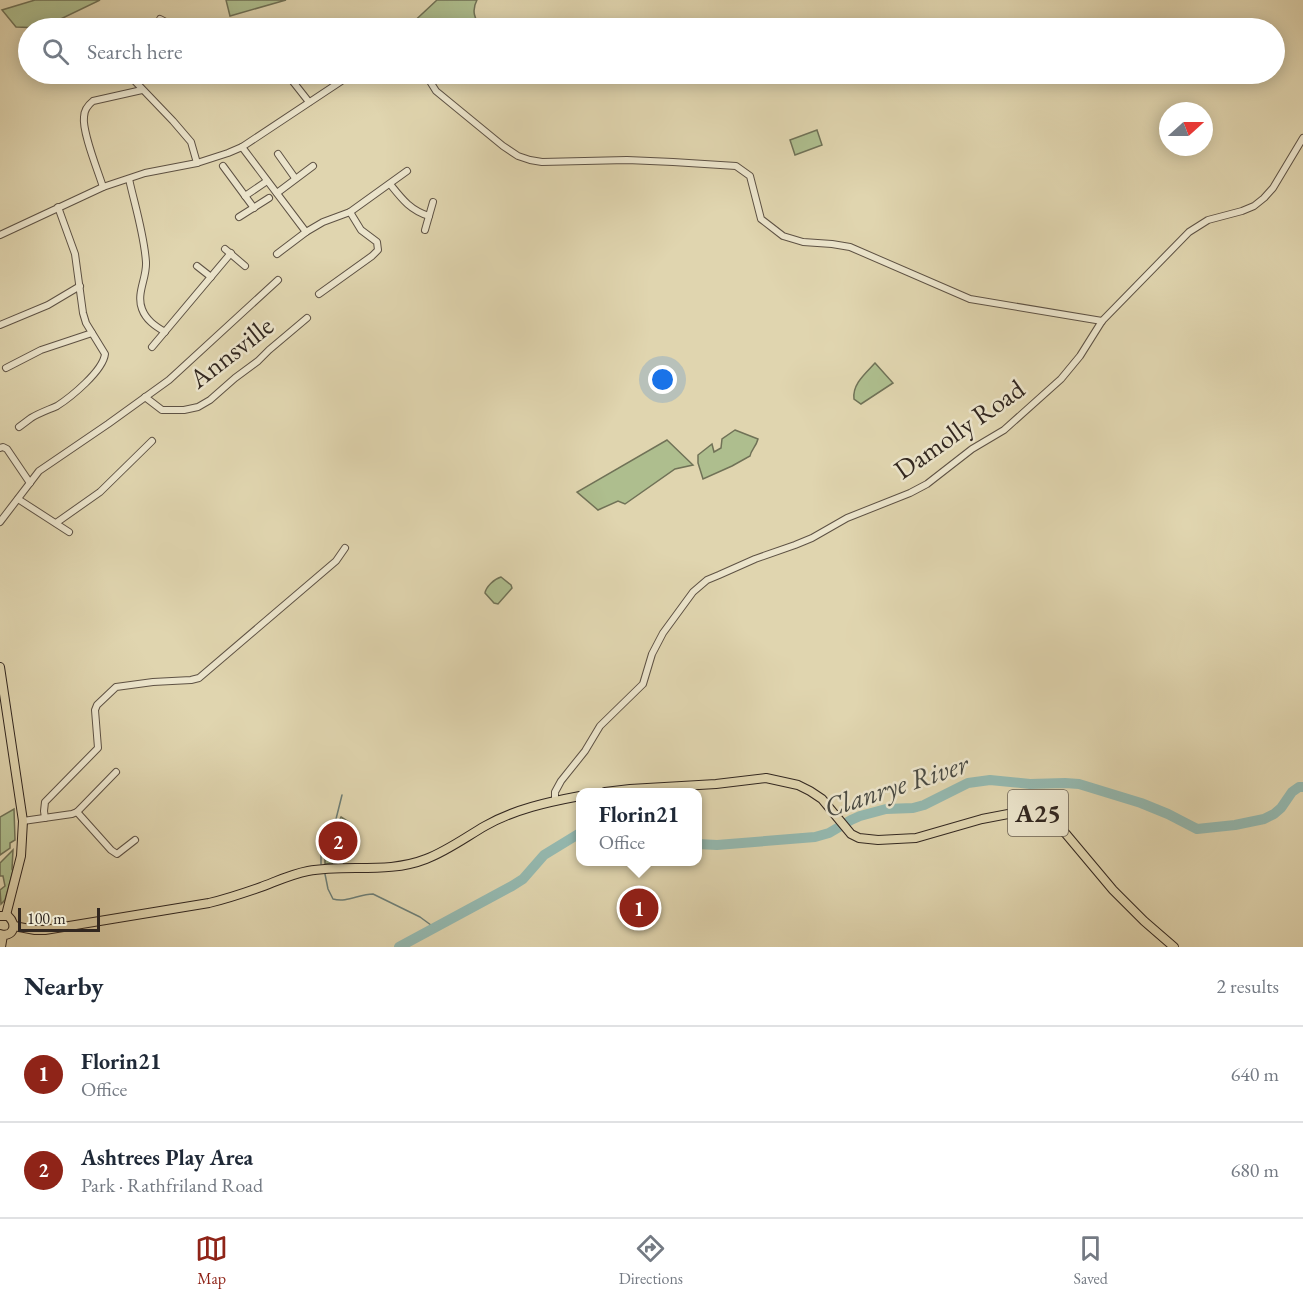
<!DOCTYPE html>
<html lang="en">
<head>
<meta charset="utf-8">
<style>
	:root { --surface:#fff; --page:#f2f2f3; --text:#1f2937; --muted:#747a83; --line:#e0e1e3; --accent:#8f2418 }
	body { margin:0; font-family:"EB Garamond",serif; background:var(--page); color:var(--text) }
	.compass { position:absolute; left:1159px; top:102px; width:54px; height:54px; border-radius:50%; background:var(--surface); box-shadow:0 3px 15px #0003; rotate:69deg }
	.scale { position:absolute; left:18px; bottom:15px; width:82px; box-sizing:border-box; padding-left:6px; border:3px solid #322720; border-top:0; font-size:16px; line-height:21px; white-space:nowrap; color:#322720; -webkit-text-stroke:4px #ebe4cb; paint-order:stroke }
	.you { position:absolute; left:663px; top:380px; width:21px; height:21px; margin:-15px; border:4px solid #fff; border-radius:50%; background:#1a73e8; box-shadow:0 0 0 9px #1a73e833 }
	.badge { display:grid; place-items:center; width:39px; height:39px; border-radius:50%; background:var(--accent); color:#fff; font-size:20px; font-weight:700 }
	.pin { position:absolute; translate:-50% -50%; border:3px solid #fff; box-shadow:0 2px 6px #0006 }
	.popup { position:absolute; left:576px; top:788px; width:126px; height:78px; box-sizing:border-box; display:grid; place-content:center; border-radius:12px; background:var(--surface); filter:drop-shadow(0 2px 4px #0005); font-size:20px; white-space:nowrap; color:var(--muted) }
	.popup b { font-size:22px; color:var(--text) }
	.popup::after { content:''; position:absolute; left:50%; top:100%; margin-left:-12px; border:12px solid transparent; border-top-color:var(--surface) }
	.list { margin:0; padding:0; list-style:none }
	h2 { display:flex; justify-content:space-between; align-items:center; height:78px; margin:0; padding:0 24px; font-size:26px }
	h2 small { font-size:20px; font-weight:400; color:var(--muted) }
	.list li { display:grid; grid-template-columns:39px 1fr auto; gap:18px; align-items:center; box-sizing:border-box; height:96px; padding:0 24px; border-top:2px solid var(--line) }
	.list b { display:block; font-size:22px; white-space:nowrap }
	.list p { margin:0; font-size:20px; white-space:nowrap; color:var(--muted) }
	.list em { font-size:20px; font-style:normal; color:var(--muted) }
	.icon { flex:none; width:33px; height:33px; fill:none; stroke:currentColor; stroke-width:2; stroke-linecap:round; stroke-linejoin:round }
	.map { position:relative; flex:none; width:1303px; height:947px; overflow:hidden }
	.search { position:absolute; background:var(--surface); box-shadow:0 3px 15px #0003; left:18px; right:18px; top:18px; height:66px; display:flex; align-items:center; gap:15px; box-sizing:border-box; padding:0 21px; border-radius:33px; color:var(--muted); font-size:22px }
	.sheet { height:270px; background:var(--surface) }
	nav { display:flex; justify-content:space-around; align-items:center; box-sizing:border-box; height:84px; border-top:2px solid var(--line); background:var(--surface); font-size:16px; color:var(--muted) }
	nav a { display:grid; justify-items:center; gap:3px }
	nav .on { color:var(--accent) }
	.map>svg:first-child { display:block }
</style>
</head>
<body>
<div class="map">
<svg width="1303" height="947" viewBox="0 0 1303 947">
	<rect width="100%" height="100%" fill="#e0d5af"/>
	<filter id="stains"><feTurbulence type="fractalNoise" baseFrequency=".00333" numOctaves="4"/><feColorMatrix values="0 0 0 0 .2 0 0 0 0 .09 0 0 0 0 .02 0 0 0 .5 -.17"/></filter>
	<radialGradient id="worn" r=".72"><stop offset=".6" stop-color="#630" stop-opacity="0"/><stop offset="1" stop-color="#630" stop-opacity=".3"/></radialGradient>
	<!-- green -->
	<g fill="#aebe8e" stroke="#707257" stroke-width="1.5">
		<polygon points="35,0 100,0 42,28 16,27 2,10"/>
		<polygon points="226,0 286,0 230,16"/>
		<path d="M437 0H477C471 11 475 19 481 28H407Z"/>
		<polygon points="817,130 822,145 795,155 790,140"/>
		<path d="M875 363 893 383 861 404 854 399C852 384 866 373 875 363Z"/>
		<path d="M735 430 758 439C756 447 751 450 750 456L732 466 703 479 698 463V455L712 444 714 452 721 448 722 439Z"/>
		<polygon points="667,440 693,465 675,469 625,504 618,501 598,510 577,492"/>
		<path d="M501 577 511 585 512 588 498 604 494 603 485 593C486 587 494 579 501 577Z"/>
		<polygon points="14,809 15,840 10,843 10,848 0,855 0,817"/>
		<polygon points="341,817 349,822 353,828 343,852 338,855 337,859 337,863 325,864 325,848"/>
		<polygon points="13,850 12,869 13,871 5,900 1,904 0,890 5,886 3,876 0,876 0,863"/>
	</g>
	<g fill="none" stroke-linecap="round" stroke-linejoin="round">
		<!-- stream -->
		<g stroke="#6d7e76" stroke-width="1.5">
			<polyline points="321,864 321,851 336,819 342,795"/>
			<path d="M325 874 328 889 333 899C347 903 359 894 373 894L420 917 435 928"/>
		</g>
		<!-- river -->
		<g stroke="#94b8af" stroke-width="10">
			<polyline points="698,844 717,845 815,837 829,833 851,820 860,816 886,809 913,808 924,805 968,783 990,780 1030,784 1065,783 1079,784 1141,803 1168,814 1197,829 1235,825 1264,819 1274,814 1281,808 1292,792 1299,787 1303,787"/>
			<polyline points="399,947 512,886 523,879 544,855 580,833"/>
		</g>
		<defs>
			<g id="minor">
				<polyline points="160,19 177,28"/>
				<polyline points="128,74 173,121 191,142 197,163"/>
				<polyline points="287,74 309,102"/>
				<polyline points="429,74 431,83 436,91 503,146 518,156 530,160 542,162 627,160 673,162 736,166 750,176 761,219 783,236 803,242 832,244 850,247 970,299 1102,321"/>
				<polyline points="242,147 306,232"/>
				<polyline points="278,154 295,178"/>
				<polyline points="223,166 254,208"/>
				<path d="M129 179C135 206 144 234 146 262 147 278 136 293 142 309 146 320 155 326 165 332"/>
				<path d="M390 184C402 199 410 210 429 216"/>
				<path d="M103 187C98 171 82 132 84 117 84 110 88 105 93 101L142 90"/>
				<polyline points="277,193 313,166"/>
				<polyline points="245,196 267,181"/>
				<polyline points="350,212 407,171"/>
				<polyline points="239,217 269,198"/>
				<polyline points="425,230 433,202"/>
				<polyline points="0,235 103,187 145,173 197,163 228,153 242,147 352,74"/>
				<polyline points="225,249 245,266"/>
				<polyline points="277,254 306,232 323,222 350,212 361,230 377,242 378,250 372,256 319,294"/>
				<polyline points="197,266 211,277"/>
				<polyline points="0,325 48,305 80,286"/>
				<polyline points="152,347 231,253"/>
				<polyline points="6,368 41,350 92,333"/>
				<polyline points="145,397 162,410 184,410 198,407 210,400 235,378 258,361 269,350 307,318"/>
				<path d="M19 427C23 424 27 421 31 418 39 413 48 410 57 406 71 397 103 371 105 354L86 323 83 313 75 254 58 207"/>
				<polyline points="0,448 3,447 7,449 30,483"/>
				<polyline points="18,499 69,532"/>
				<polyline points="0,522 39,471 108,424 169,380 278,280"/>
				<polyline points="56,523 100,492 152,441"/>
				<polyline points="555,801 555,792 561,781 585,751 600,726 643,684 652,654 663,633 693,592 707,580 719,575 755,559 795,545 812,538 847,518 910,493 927,484 972,449 1004,430 1061,379 1080,356 1102,321 1189,232 1208,220 1242,211 1254,206 1264,198 1273,188 1303,138"/>
				<polyline points="77,812 111,850 117,854 135,840"/>
				<polyline points="45,818 44,811 45,802 98,748 95,710 97,705 116,687 153,682 191,680 199,678 336,561 345,548"/>
				<polyline points="23,821 72,814 77,812 116,772"/>
			</g>
			<g id="major">
				<polyline points="0,667 23,821 21,856 6,915"/>
				<polyline points="605,792 630,789 716,784 766,778 798,785 810,791 822,799 851,834 859,838 878,840 916,838 982,819 1024,811 1036,813 1049,819 1066,834 1113,890 1144,921 1174,947"/>
				<path d="M0 916H8C18 925 13 938 0 934"/>
				<path d="M14 926 35 930H45L209 903C226 899 244 893 261 887 277 881 292 874 308 871 347 864 388 874 426 859 447 851 466 837 485 826 515 809 548 802 580 796"/>
				<polyline points="1,947 3,935"/>
			</g>
		</defs>
		<!-- minor casing -->
		<use href="#minor" stroke="#5e5244" stroke-width="8"/>
		<!-- major casing -->
		<use href="#major" stroke="#322720" stroke-width="10"/>
		<!-- minor -->
		<use href="#minor" stroke="#ebe4cb" stroke-width="6"/>
		<!-- major -->
		<use href="#major" stroke="#e0d5af" stroke-width="8"/>
	</g>
	<g text-anchor="middle" dominant-baseline="central" stroke-width="5" stroke-linejoin="round" paint-order="stroke">
		<!-- shield labels -->
		<rect fill="#ebe4cb" stroke="#6a6053" stroke-width="1.5" x="1008" y="790" width="60" height="46" rx="4.5"/>
		<g font-size="26" font-weight="bold" fill="#322720">
			<text x="1038" y="813">A25</text>
		</g>
		<!-- street labels -->
		<g font-size="27" fill="#322720" stroke="#ebe4cb">
			<text transform="translate(231 352) rotate(-38)">Annsville</text>
			<text transform="translate(959 429) rotate(-35)">Damolly Road</text>
		</g>
		<!-- water labels -->
		<g font-size="28" font-style="italic" fill="#4a4b44" stroke="#ebe4cb">
			<text transform="translate(896 785) rotate(-18)">Clanrye River</text>
		</g>
	</g>
	<rect width="100%" height="100%" filter="url(#stains)"/>
	<rect width="100%" height="100%" fill="url(#worn)"/>
</svg>
<svg class="compass" viewBox="-18 -18 36 36"><path d="M0-13l5 13h-10z" fill="#e53935"/><path d="M0 13l5-13h-10z" fill="#747a83"/></svg>
<div class="scale">100 m</div>
<div class="you"></div>
<div class="pin badge" style="left:639px;top:908px">1</div>
<div class="popup"><b>Florin21</b>Office</div>
<div class="pin badge" style="left:338px;top:841px">2</div>
<div class="search"><svg class="icon" aria-label="search" viewBox="0 0 24 24"><circle cx="10" cy="10" r="6"/><path d="M15 15l6 6"/></svg>Search here</div>
</div>
<section class="sheet">
<h2>Nearby<small>2 results</small></h2>
<ul class="list">
<li><span class="badge">1</span><div><b>Florin21</b><p>Office</p></div><em>640 m</em></li>
<li><span class="badge">2</span><div><b>Ashtrees Play Area</b><p>Park · Rathfriland Road</p></div><em>680 m</em></li>
</ul>
</section>
<nav>
<a class="on"><svg class="icon" aria-label="map" viewBox="0 0 24 24"><path d="M3 6l6-2 6 2 6-2v14l-6 2-6-2-6 2zM9 4v14M15 6v14"/></svg>Map</a>
<a><svg class="icon" aria-label="directions" viewBox="0 0 24 24"><path d="M12 3l9 9-9 9-9-9zM9 14v-3h6M13 9l2 2-2 2"/></svg>Directions</a>
<a><svg class="icon" aria-label="saved" viewBox="0 0 24 24"><path d="M7 4h10v16l-5-4-5 4z"/></svg>Saved</a>
</nav>
</body>
</html>
